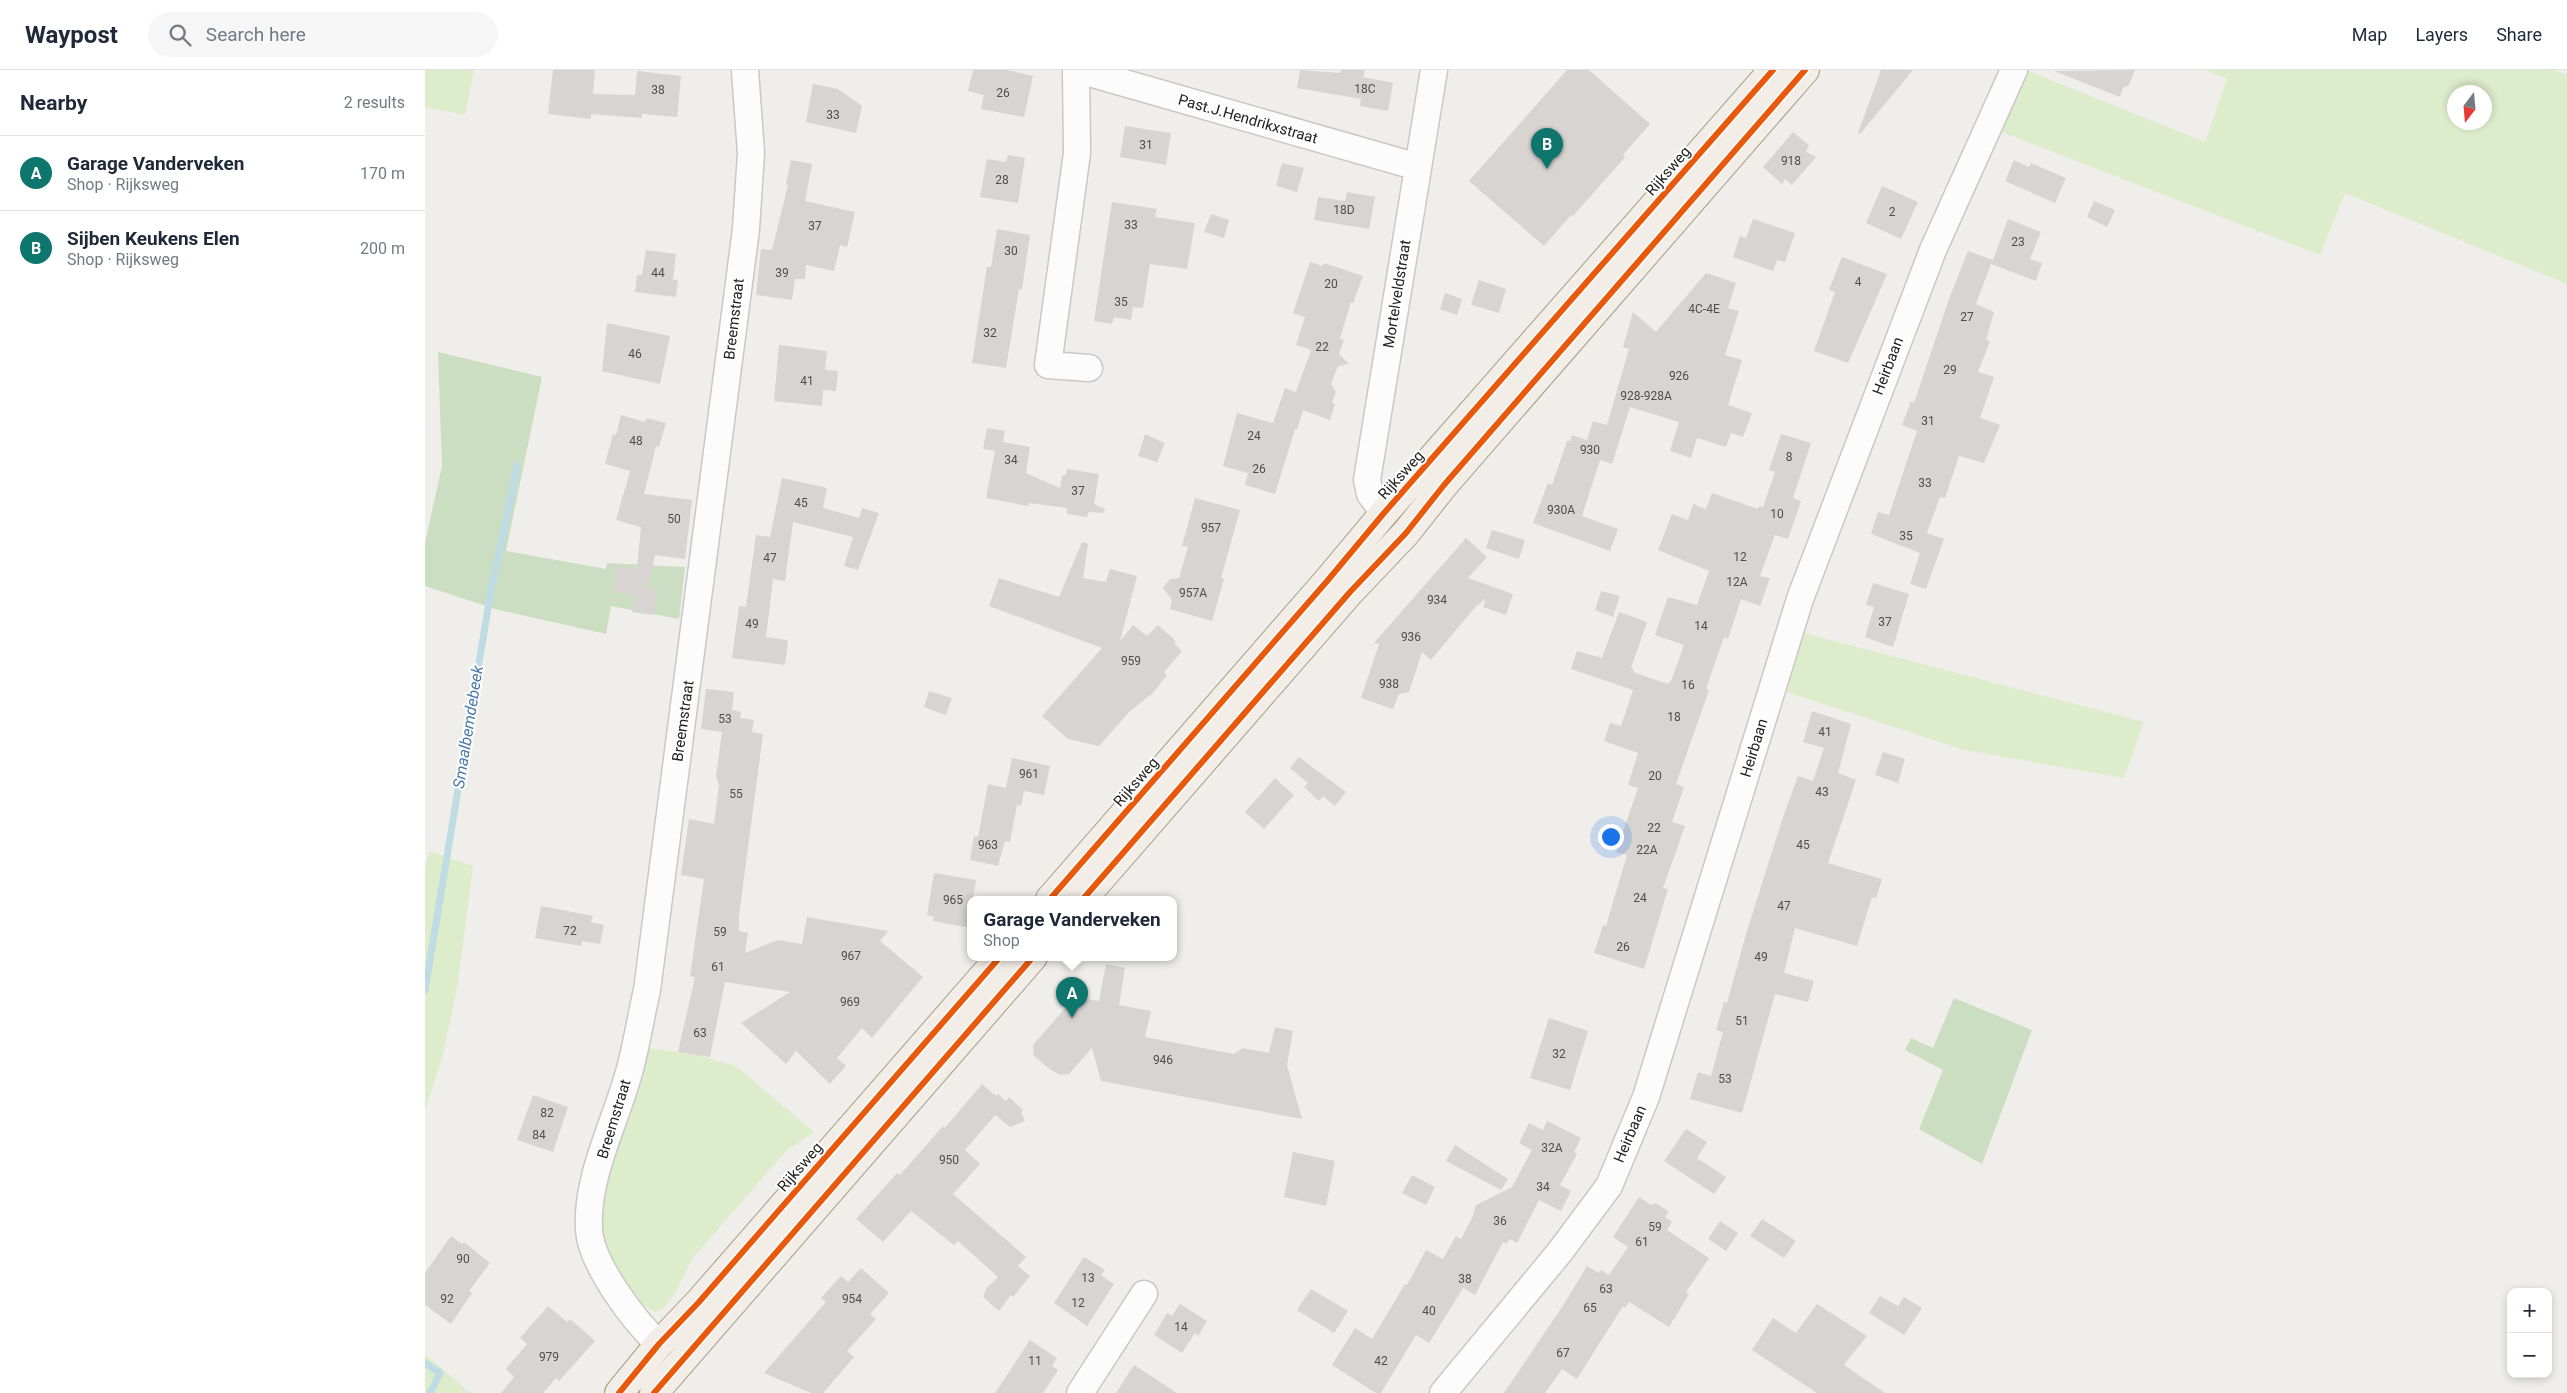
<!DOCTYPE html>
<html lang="en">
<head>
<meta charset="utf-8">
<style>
	:root { --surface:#fff; --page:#f6f6f7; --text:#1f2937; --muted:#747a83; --line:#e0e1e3; --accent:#0f766e }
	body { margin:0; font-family:Roboto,sans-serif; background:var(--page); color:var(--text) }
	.controls { position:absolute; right:15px; bottom:15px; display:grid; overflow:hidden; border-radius:10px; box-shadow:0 2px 8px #0003 }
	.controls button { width:45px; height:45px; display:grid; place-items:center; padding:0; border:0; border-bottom:1px solid var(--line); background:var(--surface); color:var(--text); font:25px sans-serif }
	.compass { position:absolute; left:2022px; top:15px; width:45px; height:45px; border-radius:50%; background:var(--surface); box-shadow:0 2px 8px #0003; rotate:196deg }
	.you { position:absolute; left:1185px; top:766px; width:18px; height:18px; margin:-12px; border:4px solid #fff; border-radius:50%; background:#1a73e8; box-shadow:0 0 0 8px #1a73e833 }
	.badge { display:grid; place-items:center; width:32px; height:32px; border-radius:50%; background:var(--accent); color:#fff; font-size:16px; font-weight:700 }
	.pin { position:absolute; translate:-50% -41px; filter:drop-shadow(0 1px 2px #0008) }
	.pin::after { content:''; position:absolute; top:26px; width:18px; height:15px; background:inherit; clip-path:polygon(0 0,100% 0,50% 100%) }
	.popup { position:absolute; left:542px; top:826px; width:210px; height:65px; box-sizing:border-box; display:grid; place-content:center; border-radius:10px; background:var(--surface); filter:drop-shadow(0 1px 4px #0005); font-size:16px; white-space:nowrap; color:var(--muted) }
	.popup b { font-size:19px; color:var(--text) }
	.popup::after { content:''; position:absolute; left:50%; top:100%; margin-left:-10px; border:10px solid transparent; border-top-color:var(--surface) }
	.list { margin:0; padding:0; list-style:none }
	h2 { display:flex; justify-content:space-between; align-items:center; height:65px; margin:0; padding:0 20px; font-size:21px }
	h2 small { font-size:16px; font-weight:400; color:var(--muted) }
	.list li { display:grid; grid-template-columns:32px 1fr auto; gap:15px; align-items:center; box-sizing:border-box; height:75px; padding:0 20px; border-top:1px solid var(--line) }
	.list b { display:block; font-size:19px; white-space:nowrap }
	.list p { margin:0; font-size:16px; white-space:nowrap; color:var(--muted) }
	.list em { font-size:16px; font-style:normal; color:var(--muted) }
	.icon { flex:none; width:28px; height:28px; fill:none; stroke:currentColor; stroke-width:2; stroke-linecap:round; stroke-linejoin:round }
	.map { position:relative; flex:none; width:2142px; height:1323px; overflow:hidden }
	header { display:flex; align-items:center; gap:30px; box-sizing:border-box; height:70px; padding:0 25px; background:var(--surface); border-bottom:1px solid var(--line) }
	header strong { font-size:24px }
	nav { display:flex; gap:28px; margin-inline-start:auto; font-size:18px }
	.search { width:350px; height:45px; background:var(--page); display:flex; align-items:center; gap:12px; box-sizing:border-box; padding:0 18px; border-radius:28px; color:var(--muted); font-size:19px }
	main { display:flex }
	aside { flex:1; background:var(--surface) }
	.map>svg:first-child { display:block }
</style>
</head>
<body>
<header>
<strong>Waypost</strong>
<div class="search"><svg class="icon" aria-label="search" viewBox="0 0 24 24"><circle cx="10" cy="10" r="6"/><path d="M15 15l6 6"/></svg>Search here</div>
<nav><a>Map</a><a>Layers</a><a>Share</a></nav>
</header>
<main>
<aside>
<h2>Nearby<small>2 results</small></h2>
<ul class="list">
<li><span class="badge">A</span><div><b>Garage Vanderveken</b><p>Shop · Rijksweg</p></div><em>170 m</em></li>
<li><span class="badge">B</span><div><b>Sijben Keukens Elen</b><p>Shop · Rijksweg</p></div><em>200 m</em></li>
</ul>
</aside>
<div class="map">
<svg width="2142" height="1323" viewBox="0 0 2142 1323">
	<rect width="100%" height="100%" fill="#f0eeeb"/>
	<!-- grass -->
	<g fill="#ddeccb" fill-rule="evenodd">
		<polygon points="0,0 49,0 40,45 0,37"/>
		<path d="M1601 0 1780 72 1802 9 1780 0H2129L2142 5V214L1920 123 1895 185 1574 61ZM2030 22H2060V52H2030Z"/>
		<polygon points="1379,563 1719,652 1699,708 1539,680 1359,621"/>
		<polygon points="4,781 48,796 33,912 18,985 0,1041 0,797"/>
		<polygon points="222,978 272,985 311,996 389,1062 361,1081 267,1189 251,1222 238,1239 230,1242 210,1230 177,1172 175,1131"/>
		<polygon points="0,1284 45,1323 0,1323"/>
	</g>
	<!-- forest -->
	<g fill="#cbdec1">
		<polygon points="13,282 117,307 81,481 181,499 182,493 260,497 254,549 186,536 181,564 70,539 0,516 0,473 17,396"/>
		<polygon points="1529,928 1607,960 1557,1094 1494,1059 1518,1000 1480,980 1486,968 1508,978"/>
	</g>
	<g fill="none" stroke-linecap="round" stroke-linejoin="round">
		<!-- stream -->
		<g stroke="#bfdbe3" stroke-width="7">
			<path d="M0 920 65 526C73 482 85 439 92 395"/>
			<polyline points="0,1293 15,1303 5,1323"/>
		</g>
	</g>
	<!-- building -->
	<g fill="#d7d4d2">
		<polygon points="128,0 170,0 168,24 210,25 212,1 256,6 252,47 217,44 217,48 166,44 166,49 123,44"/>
		<polygon points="548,0 582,0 608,6 599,47 556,39 559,25 543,21"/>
		<polygon points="875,0 915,3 916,0 940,0 938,7 968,13 963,41 935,36 936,29 872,18"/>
		<polygon points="1142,0 1164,0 1225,54 1198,85 1200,87 1148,146 1146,145 1119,176 1044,111"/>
		<polygon points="1456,0 1488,0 1435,64 1433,63"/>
		<polygon points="1710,0 1704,15 1698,18 1695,27 1629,1"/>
		<polygon points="388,14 413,19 437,36 431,63 381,52"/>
		<polygon points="700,56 746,63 741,95 695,87"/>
		<polygon points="1368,62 1384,75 1381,82 1391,87 1367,115 1360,109 1357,114 1338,97"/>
		<polygon points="583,85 600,88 593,133 555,127 562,89 581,92"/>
		<polygon points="366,90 387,94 380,131 430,142 422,177 415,175 409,201 381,195 380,209 370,209 367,230 331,225 336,179 347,180 363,115 361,114"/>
		<polygon points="1589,90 1604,97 1606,93 1641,108 1630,133 1580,111"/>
		<polygon points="857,93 879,98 872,122 851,116"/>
		<polygon points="1457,116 1493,132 1476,169 1441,153"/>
		<polygon points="922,122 950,127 944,159 889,150 893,127 920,131"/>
		<polygon points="1669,131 1690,140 1682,157 1662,147"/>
		<polygon points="687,132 732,139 730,147 770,153 762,199 725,194 718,238 708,237 706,250 689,247 687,254 669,251"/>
		<polygon points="786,144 804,150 799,168 779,162"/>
		<polygon points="1328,149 1370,163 1360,192 1352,190 1348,201 1308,187 1315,166 1321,168"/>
		<polygon points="1583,149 1616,162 1605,189 1617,193 1611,211 1566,194 1551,234 1569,242 1561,270 1565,271 1553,302 1569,307 1555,348 1575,355 1559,393 1534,386 1520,428 1515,427 1502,463 1519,469 1501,519 1485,514 1495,483 1446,464 1453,442 1464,445 1492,361 1477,355 1486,331 1489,333 1524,229 1543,181 1568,190"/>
		<polygon points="572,159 605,165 597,219 594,219 581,298 547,293 562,197 566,197"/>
		<polygon points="221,180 251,184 248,210 253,210 251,227 210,222 212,205 217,205"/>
		<polygon points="1417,187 1462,204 1423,293 1389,281 1410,222 1404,220"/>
		<polygon points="885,192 898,196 899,193 938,206 928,233 926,232 915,268 919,270 914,284 924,294 913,296 906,314 911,322 907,332 910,334 905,350 878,340 872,360 870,359 850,424 820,415 823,403 798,396 812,343 848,353 860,318 871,322 886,280 871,275 880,247 868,243"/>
		<polygon points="1281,203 1311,213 1303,238 1314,241 1300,285 1317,290 1303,335 1327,343 1318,367 1306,363 1301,377 1272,368 1266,388 1245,381 1254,352 1205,337 1187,394 1175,390 1157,446 1193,459 1185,481 1108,453 1123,413 1127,415 1142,371 1145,371 1147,365 1162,370 1168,351 1182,355 1204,279 1198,277 1208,242 1231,262"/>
		<polygon points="1054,210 1081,219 1074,243 1046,235"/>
		<polygon points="1020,223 1037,229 1032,245 1015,239"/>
		<polygon points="182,253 245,266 235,314 177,301"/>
		<polygon points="354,275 402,281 400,300 413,301 411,321 398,320 397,336 349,331"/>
		<polygon points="196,345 220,352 221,348 241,353 234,377 231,376 219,424 267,430 260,489 230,485 223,519 232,520 229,545 207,542 209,525 188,522 191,496 212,498 216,457 191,450 205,401 180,394 188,364 191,365"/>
		<polygon points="562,358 580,361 578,372 605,377 601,403 635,418 637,405 641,405 642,399 674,404 669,434 680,439 679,443 663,442 662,447 642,444 642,438 604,433 603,436 561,428 570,381 558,379"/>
		<polygon points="720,364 740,373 732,392 713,386"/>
		<polygon points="1356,364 1386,373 1368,428 1376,431 1363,469 1350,465 1335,506 1345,508 1335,536 1316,529 1303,569 1299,567 1281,619 1284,620 1251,714 1259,717 1247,752 1260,756 1238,818 1243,819 1219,899 1169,883 1178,855 1181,856 1202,785 1191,782 1213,718 1203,715 1213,683 1179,671 1185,653 1196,656 1208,620 1146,599 1152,581 1177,588 1194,542 1222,552 1206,598 1209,599 1208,602 1243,614 1246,611 1259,575 1230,565 1243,527 1272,535 1284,501 1233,480 1247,444 1263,450 1268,434 1281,439 1287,423 1333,439 1334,436 1338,437 1350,402 1344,400"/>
		<polygon points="357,408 402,418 398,438 434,448 437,438 454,443 433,500 419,496 428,467 368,452 360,511 348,509 341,567 363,570 360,595 307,588 314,536 321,537 331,465 345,467"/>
		<polygon points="770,428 815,440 796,508 799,509 787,551 745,539 747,530 738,518 745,509 754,508 763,477 757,476"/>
		<polygon points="1067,460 1100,470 1094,489 1061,478"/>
		<polygon points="1041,468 1062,487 1043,508 1088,524 1081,545 1058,537 1061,528 1054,535 1052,535 1006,590 997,582 984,622 974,624 968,639 936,628 954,574 949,573"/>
		<polygon points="657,472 663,474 658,508 681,512 685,499 712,506 706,529 703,528 706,530 695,571 708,555 722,566 733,555 751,571 749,573 757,581 739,602 742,605 728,623 705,641 674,676 643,669 617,646 677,578 564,536 574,508 634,527"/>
		<polygon points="1448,513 1484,524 1468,577 1440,567 1449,537 1441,535"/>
		<polygon points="1176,521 1195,526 1188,547 1170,540"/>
		<polygon points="281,619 309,622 307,640 316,642 315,648 329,650 327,662 338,664 314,846 314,861 323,863 320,883 353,870 377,874 382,847 463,861 455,871 498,907 447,968 437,958 412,988 421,996 405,1014 371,981 361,994 316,953 365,922 300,912 285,987 253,982 270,907 265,906 279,809 256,805 264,749 289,754 294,715 291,706 297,662 276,659"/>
		<polygon points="504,621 527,628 521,645 499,637"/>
		<polygon points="1387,641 1426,654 1413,703 1431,710 1403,793 1457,809 1451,828 1447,827 1432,876 1370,858 1359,903 1389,911 1383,932 1350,924 1317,1043 1265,1029 1273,1002 1286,1006 1298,962 1291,960 1299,932 1302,933 1321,864 1358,747 1373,706 1388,711 1399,678 1378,672"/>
		<polygon points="1458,682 1480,689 1473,713 1450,705"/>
		<polygon points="874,687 921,722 910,736 898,726 894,731 879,717 883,713 865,698"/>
		<polygon points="587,688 625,696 619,725 599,721 596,736 592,735 585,772 580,771 573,796 545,790 549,766 553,767 563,714 581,718"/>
		<polygon points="850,708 869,725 839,759 820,742"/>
		<polygon points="509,803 551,810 548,829 546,829 546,858 508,851 509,847 502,845"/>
		<polygon points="116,836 168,846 166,852 179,855 175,874 157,871 156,876 110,868"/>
		<polygon points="681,894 700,898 694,935 726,941 720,967 809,984 818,978 844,983 850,957 868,961 862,995 877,1049 676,1011 667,978 644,1004 635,1005 626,1000 609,986 608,975 650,927 674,931"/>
		<polygon points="1124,948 1163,961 1145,1020 1105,1008"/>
		<polygon points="557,1014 571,1026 573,1024 581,1031 584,1027 598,1040 596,1043 600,1051 585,1057 570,1045 540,1080 555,1094 528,1124 601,1187 593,1196 605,1206 588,1227 586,1225 574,1241 558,1227 561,1219 573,1207 533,1171 529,1175 486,1141 458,1172 431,1149 472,1103 475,1105 518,1056 520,1058"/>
		<polygon points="108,1025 143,1037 128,1082 92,1070"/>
		<polygon points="1122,1051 1156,1068 1149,1082 1152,1084 1135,1115 1146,1121 1136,1141 1114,1130 1092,1173 1085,1169 1081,1174 1078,1172 1050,1225 1038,1218 1004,1273 991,1265 956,1323 951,1323 907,1295 930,1258 947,1269 980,1214 982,1215 1001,1180 1018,1189 1031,1166 1036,1169 1048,1146 1051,1135 1087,1117 1107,1080 1094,1073 1104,1053 1118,1060"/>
		<polygon points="1261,1059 1282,1072 1272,1088 1301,1107 1289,1124 1239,1091"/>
		<polygon points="1030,1075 1083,1109 1076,1120 1021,1091"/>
		<polygon points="868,1082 910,1091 901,1136 859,1127"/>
		<polygon points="987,1105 1010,1117 1001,1135 977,1123"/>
		<polygon points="1214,1127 1226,1135 1231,1133 1244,1142 1240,1147 1247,1152 1242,1160 1284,1188 1261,1222 1264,1224 1244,1257 1204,1232 1200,1238 1198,1236 1152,1309 1137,1299 1120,1323 1079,1323 1139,1234 1162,1196 1174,1203 1176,1200 1184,1205 1203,1177 1188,1167"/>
		<polygon points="1337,1149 1371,1171 1359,1188 1325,1166"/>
		<polygon points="1295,1151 1313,1163 1301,1181 1283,1169"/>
		<polygon points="26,1166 37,1174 39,1172 65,1193 44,1221 47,1223 26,1254 0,1235 0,1203"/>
		<polygon points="659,1187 680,1200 676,1205 689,1214 662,1256 629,1233"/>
		<polygon points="436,1198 464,1223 445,1244 451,1249 422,1281 429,1287 398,1323 386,1323 339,1303 401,1232 396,1228 416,1206 423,1212"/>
		<polygon points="886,1219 923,1241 909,1263 872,1240"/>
		<polygon points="1455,1226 1473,1236 1479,1227 1497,1238 1479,1265 1444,1243"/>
		<polygon points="755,1234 782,1251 773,1266 770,1263 757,1283 729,1265 742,1243 747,1246"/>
		<polygon points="1392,1234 1442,1266 1419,1295 1460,1323 1392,1323 1327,1280 1348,1248 1371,1263"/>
		<polygon points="123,1236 142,1252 145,1249 170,1271 134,1311 131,1308 118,1323 76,1323 89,1307 81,1299 102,1274 95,1268"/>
		<polygon points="605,1270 632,1288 627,1296 633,1300 618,1323 570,1323"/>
		<polygon points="709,1295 752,1323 691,1323"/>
	</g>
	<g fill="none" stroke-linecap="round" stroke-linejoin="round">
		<defs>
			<g id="street">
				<polyline points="651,0 652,83 623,295 664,298"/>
				<polyline points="654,0 993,97"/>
				<polyline points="959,443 945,424 942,410 1009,0"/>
				<path d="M234 1274C210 1252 165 1193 164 1159 161 1109 188 1057 202 1009 211 980 215 950 222 920L321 159 326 83 320 0"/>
				<polyline points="655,1323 719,1224"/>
				<polyline points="1018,1323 1134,1183 1184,1116 1221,1027 1375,529 1508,180 1589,0"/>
			</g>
			<g id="primary">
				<polyline points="625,829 903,510 959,443 1348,0"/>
				<polyline points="658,829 925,522 981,463 1019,415 1380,0"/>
				<polyline points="194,1323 234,1274 274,1232 575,887"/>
				<polyline points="229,1323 608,887"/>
			</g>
		</defs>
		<!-- street casing -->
		<use href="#street" stroke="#c9c8c7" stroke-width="29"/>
		<!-- primary casing -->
		<use href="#primary" stroke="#a79c86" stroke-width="30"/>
		<!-- street -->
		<use href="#street" stroke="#fdfcfc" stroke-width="26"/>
		<!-- primary -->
		<use href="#primary" stroke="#f3ede7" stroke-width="28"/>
		<defs>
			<g id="cycleway">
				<polyline points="625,829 903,510 959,443 1348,0"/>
				<polyline points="658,829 925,522 981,463 1019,415 1380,0"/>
				<polyline points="194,1323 234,1274 274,1232 575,887"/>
				<polyline points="229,1323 608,887"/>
			</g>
		</defs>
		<!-- cycleway casing -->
		<use href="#cycleway" stroke="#fff" stroke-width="9"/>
		<!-- cycleway -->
		<use href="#cycleway" stroke="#e8590c" stroke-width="6"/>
	</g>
	<g text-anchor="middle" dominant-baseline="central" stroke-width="4" stroke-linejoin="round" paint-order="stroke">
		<!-- number labels -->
		<g font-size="12" fill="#4f4e4e">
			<text x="940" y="19">18C</text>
			<text x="233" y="20">38</text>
			<text x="578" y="23">26</text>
			<text x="408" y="45">33</text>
			<text x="721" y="75">31</text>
			<text x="1366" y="91">918</text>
			<text x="577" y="110">28</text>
			<text x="919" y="140">18D</text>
			<text x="1467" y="142">2</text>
			<text x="706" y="155">33</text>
			<text x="390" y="156">37</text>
			<text x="1593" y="172">23</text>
			<text x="586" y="181">30</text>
			<text x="233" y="203">44</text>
			<text x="357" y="203">39</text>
			<text x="1433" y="212">4</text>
			<text x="906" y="214">20</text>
			<text x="696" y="232">35</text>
			<text x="1279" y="239">4C-4E</text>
			<text x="1542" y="247">27</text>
			<text x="565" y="263">32</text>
			<text x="897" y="277">22</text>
			<text x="210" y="284">46</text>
			<text x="1525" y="300">29</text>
			<text x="1254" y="306">926</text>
			<text x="382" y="311">41</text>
			<text x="1221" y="326">928-928A</text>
			<text x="1503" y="351">31</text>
			<text x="829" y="366">24</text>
			<text x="211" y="371">48</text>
			<text x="1165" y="380">930</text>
			<text x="1364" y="387">8</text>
			<text x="586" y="390">34</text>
			<text x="834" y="399">26</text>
			<text x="1500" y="413">33</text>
			<text x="653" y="421">37</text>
			<text x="376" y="433">45</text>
			<text x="1136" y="440">930A</text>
			<text x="1352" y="444">10</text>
			<text x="249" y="449">50</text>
			<text x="786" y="458">957</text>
			<text x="1481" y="466">35</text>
			<text x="1315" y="487">12</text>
			<text x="345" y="488">47</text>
			<text x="1312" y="512">12A</text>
			<text x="768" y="523">957A</text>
			<text x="1012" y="530">934</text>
			<text x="1460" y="552">37</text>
			<text x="327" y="554">49</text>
			<text x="1276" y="556">14</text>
			<text x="986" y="567">936</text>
			<text x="706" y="591">959</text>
			<text x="964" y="614">938</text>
			<text x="1263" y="615">16</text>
			<text x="1249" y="647">18</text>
			<text x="300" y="649">53</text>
			<text x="1400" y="662">41</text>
			<text x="604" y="704">961</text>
			<text x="1230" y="706">20</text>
			<text x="1397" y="722">43</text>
			<text x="311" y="724">55</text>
			<text x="1229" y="758">22</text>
			<text x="563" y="775">963</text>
			<text x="1378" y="775">45</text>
			<text x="1222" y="780">22A</text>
			<text x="1215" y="828">24</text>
			<text x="528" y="830">965</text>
			<text x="1359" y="836">47</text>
			<text x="145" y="861">72</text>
			<text x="295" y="862">59</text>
			<text x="1198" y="877">26</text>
			<text x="426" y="886">967</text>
			<text x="1336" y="887">49</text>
			<text x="293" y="897">61</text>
			<text x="425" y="932">969</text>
			<text x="1317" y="951">51</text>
			<text x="275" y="963">63</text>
			<text x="1134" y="984">32</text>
			<text x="738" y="990">946</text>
			<text x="1300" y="1009">53</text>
			<text x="122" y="1043">82</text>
			<text x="114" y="1065">84</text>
			<text x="1127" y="1078">32A</text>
			<text x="524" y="1090">950</text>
			<text x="1118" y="1117">34</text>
			<text x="1075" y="1151">36</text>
			<text x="1230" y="1157">59</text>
			<text x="1217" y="1172">61</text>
			<text x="38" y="1189">90</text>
			<text x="663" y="1208">13</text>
			<text x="1040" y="1209">38</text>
			<text x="1181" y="1219">63</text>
			<text x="22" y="1229">92</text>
			<text x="427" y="1229">954</text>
			<text x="653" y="1233">12</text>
			<text x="1165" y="1238">65</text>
			<text x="1004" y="1241">40</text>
			<text x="756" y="1257">14</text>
			<text x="1138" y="1283">67</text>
			<text x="124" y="1287">979</text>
			<text x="610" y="1291">11</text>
			<text x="956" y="1291">42</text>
		</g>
		<!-- street labels -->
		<g font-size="15" fill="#222" stroke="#fff">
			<text transform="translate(823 49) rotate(16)">Past.J.Hendrikxstraat</text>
			<text transform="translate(1243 101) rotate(-49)">Rijksweg</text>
			<text transform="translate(972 224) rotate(-81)">Mortelveldstraat</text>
			<text transform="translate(309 249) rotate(-83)">Breemstraat</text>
			<text transform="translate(1463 296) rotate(-69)">Heirbaan</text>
			<text transform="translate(976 405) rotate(-48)">Rijksweg</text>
			<text transform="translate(258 651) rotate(-82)">Breemstraat</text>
			<text transform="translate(1329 678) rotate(-73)">Heirbaan</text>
			<text transform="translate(711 712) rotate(-49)">Rijksweg</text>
			<text transform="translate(189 1049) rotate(-73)">Breemstraat</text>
			<text transform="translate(1205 1064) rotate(-67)">Heirbaan</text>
			<text transform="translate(375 1097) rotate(-49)">Rijksweg</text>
		</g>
		<!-- water labels -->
		<g font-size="16" font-style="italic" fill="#4a7aab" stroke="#fff">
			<text transform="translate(43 657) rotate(-81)">Smaalbemdebeek</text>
		</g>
	</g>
</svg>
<div class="controls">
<button>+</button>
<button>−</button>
</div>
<svg class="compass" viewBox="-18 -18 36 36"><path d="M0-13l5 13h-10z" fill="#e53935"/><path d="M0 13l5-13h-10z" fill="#747a83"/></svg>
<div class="you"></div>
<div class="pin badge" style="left:647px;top:948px">A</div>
<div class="popup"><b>Garage Vanderveken</b>Shop</div>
<div class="pin badge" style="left:1122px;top:99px">B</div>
</div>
</main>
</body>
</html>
